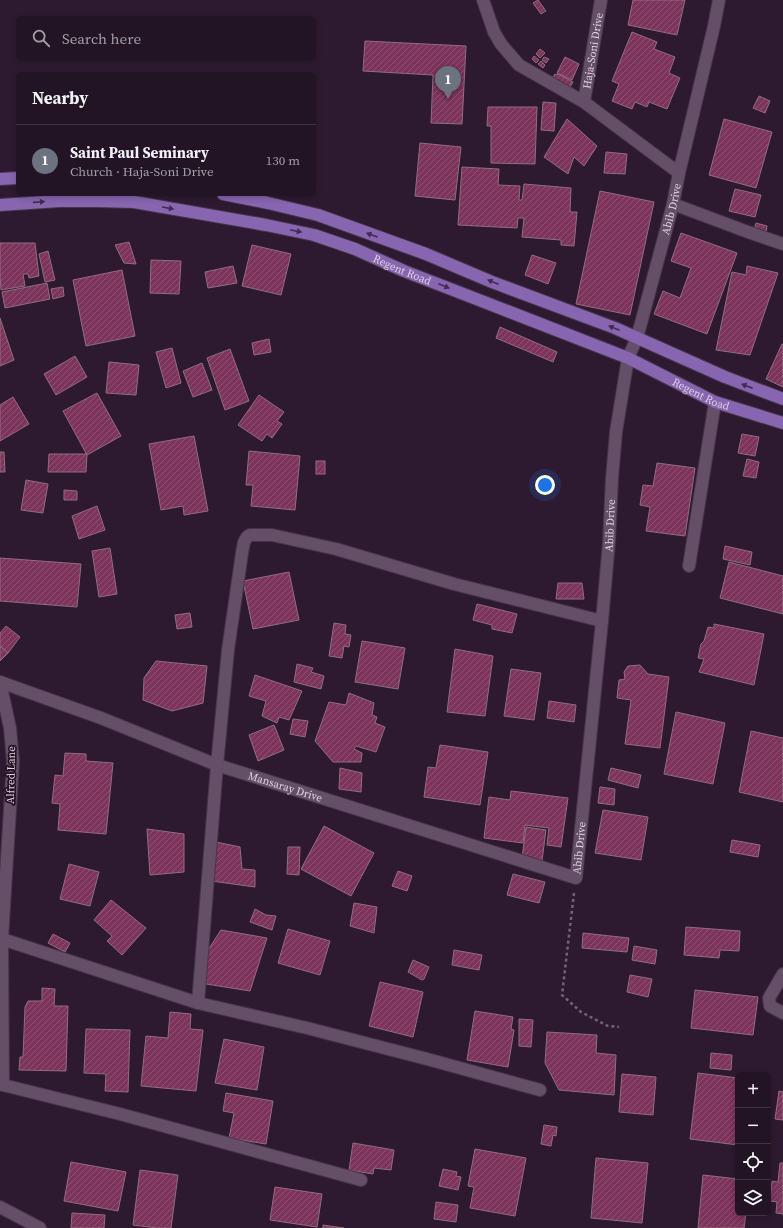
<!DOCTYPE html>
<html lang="en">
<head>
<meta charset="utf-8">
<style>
	:root { --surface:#221424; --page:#2e2131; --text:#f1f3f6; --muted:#a29ea6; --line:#3f3341; --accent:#1a73e8 }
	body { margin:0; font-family:"Source Serif 4",serif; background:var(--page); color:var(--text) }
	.controls { position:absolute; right:12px; bottom:12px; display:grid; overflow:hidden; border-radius:6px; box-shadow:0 2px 6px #0003 }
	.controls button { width:36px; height:36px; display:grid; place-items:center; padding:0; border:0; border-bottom:1px solid var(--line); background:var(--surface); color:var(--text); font:20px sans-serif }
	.you { position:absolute; left:545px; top:485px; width:14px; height:14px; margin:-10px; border:3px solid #fff; border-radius:50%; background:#1a73e8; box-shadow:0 0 0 6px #1a73e833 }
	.badge { display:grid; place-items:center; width:26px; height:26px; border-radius:50%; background:var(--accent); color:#fff; font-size:13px; font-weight:700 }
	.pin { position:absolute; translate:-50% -33px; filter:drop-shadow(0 1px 2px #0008) }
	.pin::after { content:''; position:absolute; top:21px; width:14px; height:12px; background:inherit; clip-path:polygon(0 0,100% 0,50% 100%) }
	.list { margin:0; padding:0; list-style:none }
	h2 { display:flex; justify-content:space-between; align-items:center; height:52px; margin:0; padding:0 16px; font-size:17px }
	h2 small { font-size:13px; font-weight:400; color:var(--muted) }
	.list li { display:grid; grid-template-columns:26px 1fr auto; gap:12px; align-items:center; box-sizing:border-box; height:72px; padding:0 16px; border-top:1px solid var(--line) }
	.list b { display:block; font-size:15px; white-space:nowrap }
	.list p { margin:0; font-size:13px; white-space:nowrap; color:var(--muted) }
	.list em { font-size:13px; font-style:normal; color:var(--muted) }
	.icon { flex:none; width:22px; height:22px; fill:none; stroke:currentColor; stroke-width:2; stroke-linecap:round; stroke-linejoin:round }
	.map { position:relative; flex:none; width:783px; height:1228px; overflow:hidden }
	.search { position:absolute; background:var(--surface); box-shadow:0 2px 6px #0003; left:16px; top:16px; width:300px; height:44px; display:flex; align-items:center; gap:10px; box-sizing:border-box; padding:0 14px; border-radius:6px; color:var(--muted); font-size:15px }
	.panel { position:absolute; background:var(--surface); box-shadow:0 2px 6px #0003; left:16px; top:72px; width:300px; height:124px; border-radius:6px }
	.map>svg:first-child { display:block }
</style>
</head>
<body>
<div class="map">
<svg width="783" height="1228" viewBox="0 0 783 1228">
	<defs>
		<pattern id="building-hatch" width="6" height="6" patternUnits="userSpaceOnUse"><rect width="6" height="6" fill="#7c335c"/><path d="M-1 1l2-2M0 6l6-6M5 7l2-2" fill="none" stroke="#8e5073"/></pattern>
	</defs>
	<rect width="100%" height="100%" fill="#2e1a30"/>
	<!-- building -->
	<g fill="url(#building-hatch)" stroke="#906e7e">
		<polygon points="538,0 546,11 541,14 533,3"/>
		<polygon points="633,0 685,0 677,35 628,25"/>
		<polygon points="632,32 657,42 654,49 675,57 669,73 680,78 667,109 649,102 647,107 635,102 632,109 612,101 619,84 612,81"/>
		<polygon points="365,41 466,46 462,124 431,123 433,75 363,71"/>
		<polygon points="540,49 545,53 540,58 536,54"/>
		<polygon points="534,56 539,60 536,63 532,59"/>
		<polygon points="544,57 549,59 546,63 542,60"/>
		<polygon points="565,57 579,64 572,80 557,73"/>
		<polygon points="541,61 545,65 543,68 538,64"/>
		<polygon points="555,74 557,75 558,74 573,82 569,89 553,81 555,78 553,77"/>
		<polygon points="759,96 770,101 765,113 753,108"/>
		<polygon points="543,102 556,103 554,131 541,130"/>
		<polygon points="488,107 537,107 535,164 491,163 491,126 487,126"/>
		<polygon points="567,119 597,146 584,166 574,157 568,174 544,157"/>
		<polygon points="724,119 772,132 756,188 709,175"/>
		<polygon points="420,143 461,147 455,200 415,196"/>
		<polygon points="606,152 627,154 625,174 604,173"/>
		<polygon points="462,167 499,169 498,185 520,186 519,200 522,200 524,184 571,188 570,212 577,212 574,246 561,245 561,240 522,237 524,218 518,218 517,228 458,225"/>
		<polygon points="735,189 761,195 755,217 729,211"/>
		<polygon points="600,191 654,202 630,315 576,304"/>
		<polygon points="756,223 767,226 766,233 754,230"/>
		<polygon points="681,233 737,253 707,334 654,314 663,291 680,298 691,268 671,261"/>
		<polygon points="129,242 136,264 124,263 115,245"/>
		<polygon points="0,243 35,243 39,276 29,278 28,274 23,274 25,286 1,290 0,276"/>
		<polygon points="252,245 291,254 281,295 242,286"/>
		<polygon points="48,251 55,280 45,282 39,254"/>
		<polygon points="532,255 556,263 548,284 525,275"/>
		<polygon points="151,260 181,261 179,294 150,293"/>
		<polygon points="233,266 237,283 208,288 205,272"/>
		<polygon points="747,266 778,273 750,355 716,350 732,272 746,275"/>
		<polygon points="122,270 135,336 86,346 73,280"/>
		<polygon points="47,283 50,299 5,308 2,292"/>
		<polygon points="63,287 64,296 53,299 51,289"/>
		<polygon points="0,318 14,360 0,366"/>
		<polygon points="500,327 557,352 553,362 496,338"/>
		<polygon points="269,339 271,352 254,355 252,343"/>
		<polygon points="782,344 783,344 783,387 766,379"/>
		<polygon points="172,348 181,383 166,388 156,352"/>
		<polygon points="230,349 249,401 225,410 207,358"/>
		<polygon points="75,356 87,377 56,395 44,374"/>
		<polygon points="109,362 139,365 136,395 106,393"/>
		<polygon points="202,363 212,390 193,397 183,371"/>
		<polygon points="97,393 121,436 87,455 63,411"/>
		<polygon points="259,395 284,412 277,421 282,424 272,438 267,434 262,441 238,425"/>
		<polygon points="13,397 29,424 0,441 0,405"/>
		<polygon points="742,434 759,437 755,456 738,453"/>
		<polygon points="194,436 208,511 184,515 183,506 161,510 149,444"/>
		<polygon points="249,451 300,456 295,510 251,506 253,485 246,485"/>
		<polygon points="0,452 4,452 5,472 0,472"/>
		<polygon points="49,454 87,454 86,472 48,472"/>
		<polygon points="747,459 759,462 756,478 743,476"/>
		<rect x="316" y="461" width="9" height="13"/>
		<polygon points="657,463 695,468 685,536 646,531 650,507 640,505 643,485 653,486"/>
		<polygon points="26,480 48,484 43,513 21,510"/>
		<polygon points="64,490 77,491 77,500 64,500"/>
		<polygon points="97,506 105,530 79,539 72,516"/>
		<polygon points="725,546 752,552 750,565 723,559"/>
		<polygon points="110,548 117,594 99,597 92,551"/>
		<polygon points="0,558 81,564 77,607 0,601"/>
		<polygon points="729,562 783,576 783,614 720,598"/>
		<polygon points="289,572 299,620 253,629 243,581"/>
		<polygon points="558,583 582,583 584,599 556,599"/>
		<polygon points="477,604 517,614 512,633 492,629 492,625 473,620"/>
		<polygon points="190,613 192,627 177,629 175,615"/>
		<polygon points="334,623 346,625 345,634 351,635 349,647 344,646 342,658 329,656"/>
		<polygon points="714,624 764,634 754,685 699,672 704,659 698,658 701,644 704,641 708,627 714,628"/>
		<polygon points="6,626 20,637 8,653 0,646 0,633"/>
		<polygon points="362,641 405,648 398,689 355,682"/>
		<polygon points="0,646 8,653 0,661"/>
		<polygon points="455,649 493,656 485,716 447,712"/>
		<polygon points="156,661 207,666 203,703 172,711 143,700 144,678"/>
		<polygon points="297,664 313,668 311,672 324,676 321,689 294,682"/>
		<polygon points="640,665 648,674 669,677 660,748 625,744 631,700 617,698 619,680 625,679 624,672 628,666"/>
		<polygon points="511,669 541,673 534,720 504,716"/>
		<polygon points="255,675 302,691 289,720 279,717 277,723 262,716 266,701 249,696"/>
		<polygon points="349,693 374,703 372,715 377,717 375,723 385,727 376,752 356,746 354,749 362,753 361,762 333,762 315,741 329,702 346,705"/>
		<polygon points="549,701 576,705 574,722 547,718"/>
		<polygon points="676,712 725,723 713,784 664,774"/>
		<polygon points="293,719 308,721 305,737 290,734"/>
		<polygon points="274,725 284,750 258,761 249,735"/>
		<polygon points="751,731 783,738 783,802 739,792"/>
		<polygon points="440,745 488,752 480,805 424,797 428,767 436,768"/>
		<polygon points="65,753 86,754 86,761 113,763 106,834 58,830 60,804 52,803 55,775 63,776"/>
		<polygon points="340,768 362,773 361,792 339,789"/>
		<polygon points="611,768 641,775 638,788 608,780"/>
		<polygon points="600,787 615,789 614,805 598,803"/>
		<polygon points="511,791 568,798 561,847 547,845 549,828 525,825 523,843 484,838 489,797 510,800"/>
		<polygon points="603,810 648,817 641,860 595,853"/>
		<polygon points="324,826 374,853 351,896 301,869"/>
		<polygon points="526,827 546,830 542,861 522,858"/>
		<polygon points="147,829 184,834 184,872 150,875"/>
		<polygon points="732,840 760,845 758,857 730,852"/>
		<polygon points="216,842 240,847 242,869 255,870 255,887 211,881"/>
		<polygon points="288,847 300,847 299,875 287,874"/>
		<polygon points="69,864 99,872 90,906 60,899"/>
		<polygon points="398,871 412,876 407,891 392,886"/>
		<polygon points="513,874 545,882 539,903 507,895"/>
		<polygon points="111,900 146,928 122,955 107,941 112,936 94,920"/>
		<polygon points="354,903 377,907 374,933 350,926"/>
		<polygon points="255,909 266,915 276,916 272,930 250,922"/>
		<polygon points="686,927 740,931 739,951 720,950 719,958 684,955"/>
		<polygon points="288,929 330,941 320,975 278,963"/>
		<polygon points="221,930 267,938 250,991 206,984 206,953"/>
		<polygon points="583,933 629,938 627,952 582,948"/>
		<polygon points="53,934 70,943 65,952 48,943"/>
		<polygon points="634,946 657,950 655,964 632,960"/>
		<polygon points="454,950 482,955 479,970 452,965"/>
		<polygon points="413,960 429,967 424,979 422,980 408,972"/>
		<polygon points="630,975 652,979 648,997 627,992"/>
		<polygon points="380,982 423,992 413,1037 369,1026"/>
		<polygon points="42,988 55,989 54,1006 68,1006 66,1071 19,1070 20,1057 23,1057 25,1007 28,1001 42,1001"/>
		<polygon points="695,990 758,997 753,1035 691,1028"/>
		<polygon points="475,1011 513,1017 511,1029 514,1030 508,1067 467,1060"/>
		<polygon points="170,1012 191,1014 190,1029 203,1030 196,1091 141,1086 146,1036 168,1038"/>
		<polygon points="519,1019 533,1020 531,1047 519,1046"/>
		<polygon points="86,1029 130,1030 128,1092 105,1091 106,1074 84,1073"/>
		<polygon points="547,1032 597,1035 596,1053 616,1055 614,1095 559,1090 545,1063"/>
		<polygon points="224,1039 264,1047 257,1090 215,1083"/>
		<polygon points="711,1053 732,1055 731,1070 710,1068"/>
		<polygon points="698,1073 738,1078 738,1145 690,1139"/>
		<polygon points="622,1074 656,1077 653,1115 619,1112"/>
		<polygon points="779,1091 783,1092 783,1120 775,1119"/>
		<polygon points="226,1093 273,1101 266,1144 229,1138 234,1113 223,1111"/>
		<polygon points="544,1125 557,1127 556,1136 553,1135 551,1146 541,1144"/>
		<polygon points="353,1143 394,1150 391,1170 374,1168 373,1174 349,1170"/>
		<polygon points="475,1149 526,1158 515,1216 470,1208 474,1187 468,1186"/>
		<polygon points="596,1158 648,1163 642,1223 591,1218"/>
		<polygon points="71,1162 126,1172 118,1211 64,1201"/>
		<polygon points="780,1163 783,1163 783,1214 776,1213 777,1202 770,1201 772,1181 778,1182"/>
		<polygon points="443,1169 457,1172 456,1176 461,1177 458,1190 439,1186"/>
		<polygon points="140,1170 178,1175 171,1228 157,1228 133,1225"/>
		<polygon points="703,1175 738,1179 738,1213 746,1213 744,1228 698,1228"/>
		<polygon points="275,1187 322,1194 317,1227 270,1220"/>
		<polygon points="436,1202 458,1205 456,1222 434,1219"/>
		<polygon points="72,1213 105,1215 104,1228 71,1228"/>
		<polygon points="323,1225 344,1228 323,1228"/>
	</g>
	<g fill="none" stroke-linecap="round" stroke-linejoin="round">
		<defs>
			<g id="street">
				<polyline points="483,0 494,32 501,44 519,65 584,102 679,173"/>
				<path id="s1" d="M584 102 601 0"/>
				<polyline points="673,204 748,232 783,244"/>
				<polyline points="689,566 715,402"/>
				<path id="s2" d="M0 682 101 718 217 765 576 878 602 621 609 542 612 478 616 432 628 358 637 338 673 204 679 173 714 26 719 0"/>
				<polyline points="0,682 10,728 13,761 2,939 3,1085"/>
				<polyline points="2,939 198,1003 307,1028 427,1059 540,1090"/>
				<polyline points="783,974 769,998 770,1006 783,1013"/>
				<polyline points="198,1003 217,765 228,650 242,553 244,542 247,537 250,535 272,535 336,549 454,584 602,621"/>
				<polyline points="3,1085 120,1114 361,1180"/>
				<polyline points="0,1207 40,1228"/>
			</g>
			<g id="primary">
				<polyline points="0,179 18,178"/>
				<polyline points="223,194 268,203 318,215 426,254 492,282 615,328 725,377 783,399"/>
				<path id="s3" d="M0 205 59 201H98L134 202 266 225 314 235 355 249 404 271 479 300 628 358 715 402 783 423"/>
			</g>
		</defs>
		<!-- street casing -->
		<use href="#street" stroke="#463547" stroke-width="14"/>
		<!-- primary casing -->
		<use href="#primary" stroke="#463547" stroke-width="14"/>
		<!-- path -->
		<polyline stroke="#746376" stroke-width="2.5" stroke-dasharray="3 3" stroke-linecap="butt" points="574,893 562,995 581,1012 608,1026 619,1027"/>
		<!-- street -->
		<use href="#street" stroke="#654e67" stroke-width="12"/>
		<!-- primary -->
		<use href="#primary" stroke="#8765b1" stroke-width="12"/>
	</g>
	<!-- one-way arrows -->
	<defs><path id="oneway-solid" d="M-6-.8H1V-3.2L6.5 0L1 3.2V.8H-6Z"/></defs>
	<g fill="#422a50">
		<use href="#oneway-solid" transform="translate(39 202) rotate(-4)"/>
		<use href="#oneway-solid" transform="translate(168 208) rotate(10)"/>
		<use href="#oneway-solid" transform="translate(296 231) rotate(12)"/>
		<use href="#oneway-solid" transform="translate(372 235) rotate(-160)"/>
		<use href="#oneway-solid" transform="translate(493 282) rotate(-158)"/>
		<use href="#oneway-solid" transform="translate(444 286) rotate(22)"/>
		<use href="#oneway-solid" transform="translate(614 328) rotate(-158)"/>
		<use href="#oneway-solid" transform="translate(747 386) rotate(-159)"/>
	</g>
	<g text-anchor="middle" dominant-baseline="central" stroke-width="3.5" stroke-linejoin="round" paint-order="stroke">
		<!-- street labels -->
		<g font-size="11" fill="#dfd1df" stroke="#241126">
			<text stroke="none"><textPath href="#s1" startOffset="52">Haja-Soni Drive</textPath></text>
			<text stroke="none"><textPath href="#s2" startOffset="1287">Abib Drive</textPath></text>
			<text stroke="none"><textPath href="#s3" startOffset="412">Regent Road</textPath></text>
			<text stroke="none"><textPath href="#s3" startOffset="736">Regent Road</textPath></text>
			<text stroke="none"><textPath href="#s2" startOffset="963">Abib Drive</textPath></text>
			<text transform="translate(11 775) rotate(-89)">Alfred Lane</text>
			<text stroke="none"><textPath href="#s2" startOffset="304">Mansaray Drive</textPath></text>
			<text stroke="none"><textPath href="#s2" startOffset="639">Abib Drive</textPath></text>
		</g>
	</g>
</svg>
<div class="controls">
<button>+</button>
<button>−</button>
<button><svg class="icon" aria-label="locate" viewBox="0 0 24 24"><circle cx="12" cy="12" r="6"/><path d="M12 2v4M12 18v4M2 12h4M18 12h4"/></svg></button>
<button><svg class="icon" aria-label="layers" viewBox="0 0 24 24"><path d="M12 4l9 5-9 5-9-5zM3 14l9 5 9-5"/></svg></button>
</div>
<div class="you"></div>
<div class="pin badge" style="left:448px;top:99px;background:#6b7280">1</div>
<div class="search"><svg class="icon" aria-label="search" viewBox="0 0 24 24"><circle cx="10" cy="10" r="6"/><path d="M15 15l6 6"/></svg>Search here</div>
<section class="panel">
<h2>Nearby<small></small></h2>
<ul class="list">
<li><span class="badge" style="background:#6b7280">1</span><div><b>Saint Paul Seminary</b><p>Church · Haja-Soni Drive</p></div><em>130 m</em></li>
</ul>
</section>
</div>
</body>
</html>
